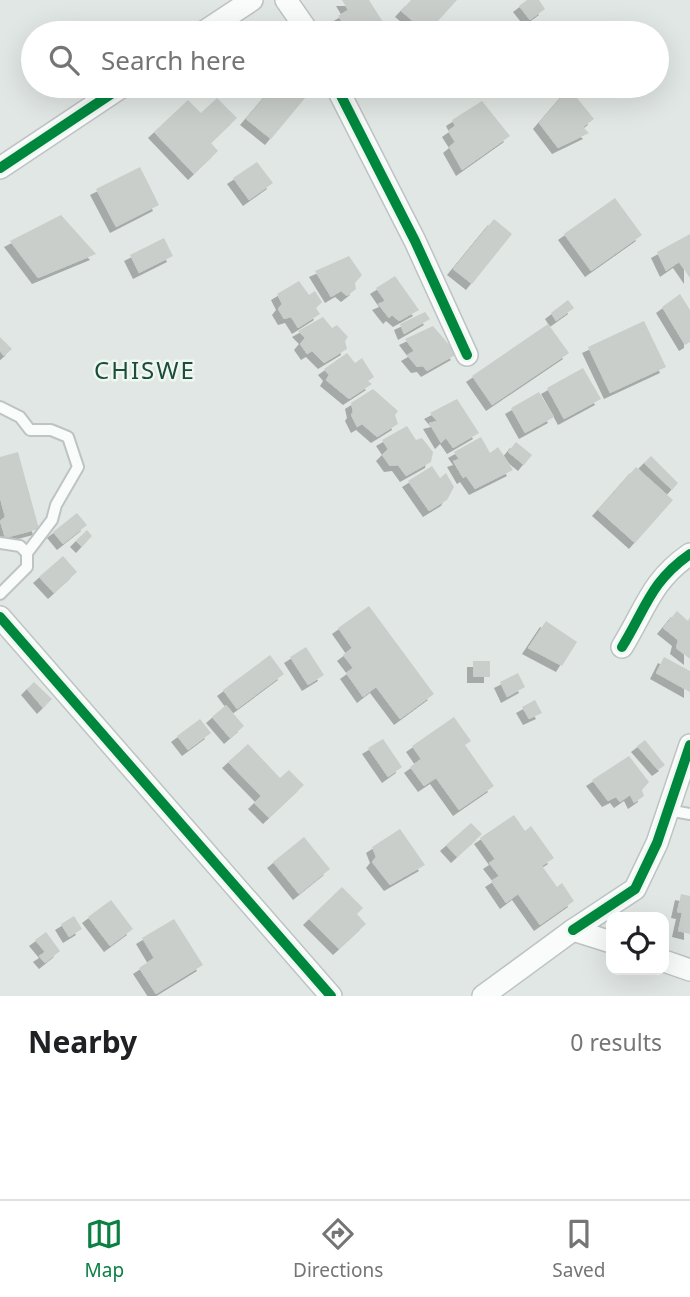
<!DOCTYPE html>
<html lang="en">
<head>
<meta charset="utf-8">
<style>
	:root { --surface:#fff; --page:#f6f6f6; --text:#202124; --muted:#757577; --line:#e0e0e0; --accent:#0b8043 }
	body { margin:0; font-family:"Noto Sans",sans-serif; background:var(--page); color:var(--text) }
	.controls { position:absolute; right:21px; bottom:21px; display:grid; overflow:hidden; border-radius:14px; box-shadow:0 7px 28px #0002 }
	.controls button { width:63px; height:63px; display:grid; place-items:center; padding:0; border:0; border-bottom:2px solid var(--line); background:var(--surface); color:var(--text); font:35px sans-serif }
	.list { margin:0; padding:0; list-style:none }
	h2 { display:flex; justify-content:space-between; align-items:center; height:91px; margin:0; padding:0 28px; font-size:30px }
	h2 small { font-size:23px; font-weight:400; color:var(--muted) }
	.icon { flex:none; width:38px; height:38px; fill:none; stroke:currentColor; stroke-width:2; stroke-linecap:round; stroke-linejoin:round }
	.map { position:relative; flex:none; width:690px; height:996px; overflow:hidden }
	.search { position:absolute; background:var(--surface); box-shadow:0 7px 28px #0002; left:21px; right:21px; top:21px; height:77px; display:flex; align-items:center; gap:18px; box-sizing:border-box; padding:0 24px; border-radius:38px; color:var(--muted); font-size:26px }
	.sheet { height:203px; background:var(--surface) }
	nav { display:flex; justify-content:space-around; align-items:center; box-sizing:border-box; height:98px; border-top:2px solid var(--line); background:var(--surface); font-size:19px; color:var(--muted) }
	nav a { display:grid; justify-items:center; gap:4px }
	nav .on { color:var(--accent) }
	.map>svg:first-child { display:block }
</style>
</head>
<body>
<div class="map">
<svg width="690" height="996" viewBox="0 0 690 996">
	<defs>
		<filter id="shadow"><feDropShadow dx="-6" dy="6" stdDeviation="0" flood-color="#0004"/></filter>
	</defs>
	<rect width="100%" height="100%" fill="#e1e7e4"/>
	<!-- building -->
	<g fill="#c9cecb" filter="url(#shadow)">
		<polygon points="342,0 369,0 390,33 350,33 338,16 348,10"/>
		<polygon points="411,0 457,0 427,33 401,11"/>
		<polygon points="527,0 539,0 545,9 530,20 519,6"/>
		<polygon points="274,86 286,91 291,86 315,86 271,139 246,119"/>
		<polygon points="569,88 594,119 583,127 589,133 558,148 539,123"/>
		<polygon points="217,98 237,118 211,143 218,151 194,174 154,132 188,100 201,113"/>
		<polygon points="482,101 510,136 462,170 449,147 455,142 448,131 455,126 452,120"/>
		<polygon points="257,162 273,183 249,200 233,178"/>
		<polygon points="140,167 159,205 116,227 96,189"/>
		<polygon points="615,198 642,235 591,271 564,234"/>
		<polygon points="61,215 96,254 38,278 10,241"/>
		<polygon points="494,219 512,234 472,284 453,269"/>
		<polygon points="690,234 690,278 679,262 666,271 657,252"/>
		<polygon points="164,238 173,256 139,273 130,255"/>
		<polygon points="349,256 362,275 355,283 356,289 347,296 341,291 331,297 315,271"/>
		<polygon points="395,276 419,310 399,321 392,315 389,318 378,304 385,301 376,288"/>
		<polygon points="299,281 309,295 315,291 322,302 316,308 320,314 298,328 291,317 284,319 278,309 282,304 277,294"/>
		<polygon points="680,294 690,310 690,342 685,345 662,307"/>
		<polygon points="568,300 574,308 556,321 551,313"/>
		<polygon points="425,312 430,319 404,334 400,324"/>
		<polygon points="323,317 332,328 337,325 348,337 345,341 347,349 324,363 312,351 307,354 300,344 305,338 298,331"/>
		<polygon points="644,321 666,367 610,393 588,347"/>
		<polygon points="548,324 569,353 492,405 472,376"/>
		<polygon points="433,326 457,354 427,371 423,366 417,367 407,355 414,351 405,339"/>
		<polygon points="0,337 12,349 4,356 0,351"/>
		<polygon points="347,353 355,363 362,358 374,377 368,381 372,384 349,399 326,380 329,375 324,369"/>
		<polygon points="583,368 601,399 564,419 547,388"/>
		<polygon points="373,389 398,411 395,415 398,424 377,437 362,424 357,427 351,415 353,412 351,403"/>
		<polygon points="539,392 554,417 525,433 511,408"/>
		<polygon points="457,399 479,433 453,448 446,438 441,443 429,423 437,421 430,413"/>
		<polygon points="407,426 416,440 422,438 433,452 431,462 406,476 398,465 390,466 382,455 388,449 382,440"/>
		<polygon points="481,437 490,453 498,447 513,470 475,489 466,476 463,478 453,461 459,459 454,452"/>
		<polygon points="516,442 532,455 524,465 508,452"/>
		<polygon points="18,452 39,529 5,538 0,521 5,517 0,498 0,457"/>
		<polygon points="651,456 678,483 672,490 644,463"/>
		<polygon points="432,466 440,478 446,473 454,487 447,500 429,511 408,481"/>
		<polygon points="636,467 673,500 635,543 598,510"/>
		<polygon points="77,513 87,525 63,544 53,532"/>
		<polygon points="87,530 92,536 82,547 76,541"/>
		<polygon points="63,556 77,572 54,593 39,577"/>
		<polygon points="369,606 434,694 400,719 376,687 363,697 346,673 353,668 343,655 352,648 338,628"/>
		<polygon points="677,611 688,621 690,617 690,659 676,648 678,640 663,628"/>
		<polygon points="546,621 577,642 562,666 528,648"/>
		<polygon points="306,647 324,675 308,685 290,657"/>
		<polygon points="270,655 284,674 237,709 223,690"/>
		<polygon points="664,657 690,671 690,692 656,673"/>
		<rect x="473" y="661" width="17" height="16"/>
		<polygon points="518,673 525,687 507,697 500,682"/>
		<polygon points="34,682 52,699 43,708 27,689"/>
		<polygon points="535,700 542,713 529,719 522,707"/>
		<polygon points="226,705 244,726 230,738 212,717"/>
		<polygon points="454,717 471,741 465,745 494,786 459,810 436,778 424,786 410,767 421,759 412,746"/>
		<polygon points="200,719 211,733 188,750 177,736"/>
		<polygon points="383,739 402,767 388,777 368,748"/>
		<polygon points="645,740 665,765 658,770 637,746"/>
		<polygon points="248,744 280,778 289,770 304,785 269,818 254,803 261,796 228,762"/>
		<polygon points="629,756 649,782 642,790 644,796 634,803 630,795 620,802 616,797 608,801 592,780"/>
		<polygon points="514,815 525,831 531,826 554,858 542,866 557,887 562,883 574,901 540,925 518,894 506,903 491,881 499,876 489,863 495,859 480,838"/>
		<polygon points="471,823 482,834 457,857 446,845"/>
		<polygon points="400,829 425,865 390,885 372,862 376,857 372,847"/>
		<polygon points="304,837 330,869 299,894 273,862"/>
		<polygon points="342,887 363,908 357,914 366,924 339,949 309,919"/>
		<polygon points="681,894 690,896 690,934 678,931 682,913 677,912"/>
		<polygon points="111,900 133,929 110,946 88,917"/>
		<polygon points="74,916 82,929 69,937 61,924"/>
		<polygon points="174,919 203,965 156,994 139,968 154,958 142,938"/>
		<polygon points="46,932 60,951 45,963 39,956 45,952 35,940"/>
	</g>
	<g fill="none" stroke-linecap="round" stroke-linejoin="round">
		<defs>
			<g id="lane">
				<polyline points="0,407 20,417 30,430 51,430 68,437 78,467 56,505 52,520 27,553 27,567 0,594"/>
				<polyline points="0,543 20,546 27,553"/>
				<polyline points="668,810 690,814"/>
			</g>
			<g id="street">
				<polyline points="286,0 309,33"/>
				<polyline points="202,33 252,0"/>
				<polyline points="336,86 415,241 467,355"/>
				<polyline points="0,168 123,86"/>
				<polyline points="0,617 331,996"/>
				<path d="M622 647C646 608 651 581 690 554"/>
				<polyline points="573,930 635,889 657,843 690,745"/>
				<polyline points="664,961 690,970"/>
				<polyline points="483,996 573,930 611,942"/>
			</g>
		</defs>
		<!-- lane casing -->
		<use href="#lane" stroke="#bec4c1" stroke-width="14"/>
		<!-- street casing -->
		<use href="#street" stroke="#bec4c1" stroke-width="24"/>
		<!-- lane -->
		<use href="#lane" stroke="#fafbfb" stroke-width="10"/>
		<!-- street -->
		<use href="#street" stroke="#fafbfb" stroke-width="21"/>
		<defs>
			<g id="cycleway">
				<polyline points="336,86 415,241 467,355"/>
				<polyline points="0,168 123,86"/>
				<polyline points="0,617 331,996"/>
				<path d="M622 647C646 608 651 581 690 554"/>
				<polyline points="573,930 635,889 657,843 690,745"/>
			</g>
		</defs>
		<!-- cycleway casing -->
		<use href="#cycleway" stroke="#eff7f2" stroke-width="15"/>
		<!-- cycleway -->
		<use href="#cycleway" stroke="#00873e" stroke-width="10"/>
	</g>
	<g text-anchor="middle" dominant-baseline="central" stroke-width="5" stroke-linejoin="round" paint-order="stroke">
		<!-- quarter labels -->
		<g font-size="24" letter-spacing="2" fill="#1c4c3b" stroke="#eff7f2">
			<text x="145" y="369">CHISWE</text>
		</g>
	</g>
</svg>
<div class="controls">
<button><svg class="icon" aria-label="locate" viewBox="0 0 24 24"><circle cx="12" cy="12" r="6"/><path d="M12 2v4M12 18v4M2 12h4M18 12h4"/></svg></button>
</div>
<div class="search"><svg class="icon" aria-label="search" viewBox="0 0 24 24"><circle cx="10" cy="10" r="6"/><path d="M15 15l6 6"/></svg>Search here</div>
</div>
<section class="sheet">
<h2>Nearby<small>0 results</small></h2>
<ul class="list">
</ul>
</section>
<nav>
<a class="on"><svg class="icon" aria-label="map" viewBox="0 0 24 24"><path d="M3 6l6-2 6 2 6-2v14l-6 2-6-2-6 2zM9 4v14M15 6v14"/></svg>Map</a>
<a><svg class="icon" aria-label="directions" viewBox="0 0 24 24"><path d="M12 3l9 9-9 9-9-9zM9 14v-3h6M13 9l2 2-2 2"/></svg>Directions</a>
<a><svg class="icon" aria-label="saved" viewBox="0 0 24 24"><path d="M7 4h10v16l-5-4-5 4z"/></svg>Saved</a>
</nav>
</body>
</html>
